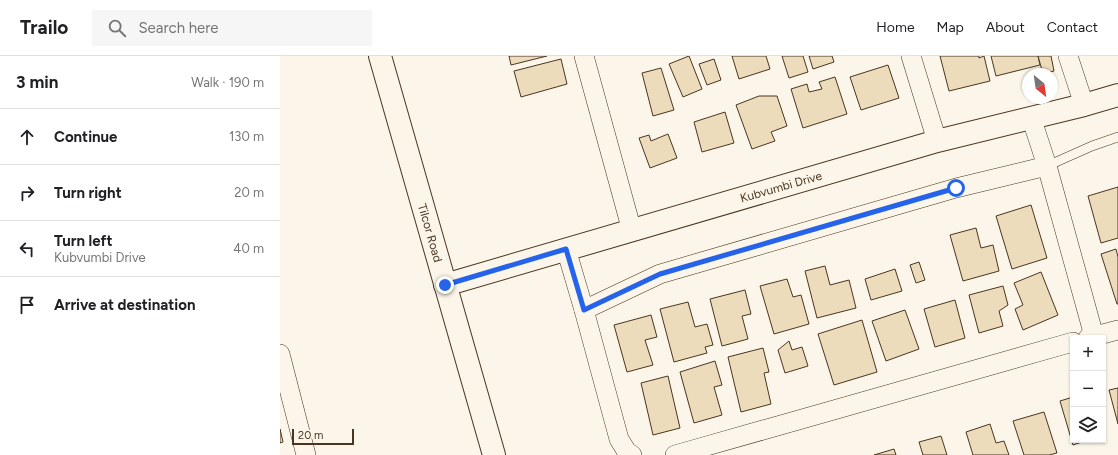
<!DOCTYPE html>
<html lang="en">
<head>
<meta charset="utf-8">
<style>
	:root { --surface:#fff; --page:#f6f6f6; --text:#202124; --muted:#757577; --line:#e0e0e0 }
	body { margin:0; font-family:Figtree,sans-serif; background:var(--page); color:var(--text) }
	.controls { position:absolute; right:12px; bottom:12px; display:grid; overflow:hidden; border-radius:0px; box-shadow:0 1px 3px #0004 }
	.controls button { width:36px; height:36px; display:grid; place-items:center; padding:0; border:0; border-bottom:1px solid var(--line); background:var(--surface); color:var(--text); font:20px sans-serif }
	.compass { position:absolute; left:742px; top:12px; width:36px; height:36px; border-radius:50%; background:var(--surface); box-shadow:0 1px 3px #0004; rotate:151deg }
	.scale { position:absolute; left:12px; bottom:10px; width:62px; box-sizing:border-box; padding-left:4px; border:2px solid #4a3520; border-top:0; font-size:11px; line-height:14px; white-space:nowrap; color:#4a3520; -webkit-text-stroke:3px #fbf6e9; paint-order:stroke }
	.stop { position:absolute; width:12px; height:12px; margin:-9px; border:3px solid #2563eb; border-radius:50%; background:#fff }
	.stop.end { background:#2563eb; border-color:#fff; box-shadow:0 1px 4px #0008 }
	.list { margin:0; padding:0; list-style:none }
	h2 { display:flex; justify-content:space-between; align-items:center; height:52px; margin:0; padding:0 16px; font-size:17px }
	h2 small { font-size:13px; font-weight:400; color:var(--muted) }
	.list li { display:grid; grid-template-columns:26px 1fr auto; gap:12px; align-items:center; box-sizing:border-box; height:56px; padding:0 16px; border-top:1px solid var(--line) }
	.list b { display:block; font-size:15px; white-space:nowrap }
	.list p { margin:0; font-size:13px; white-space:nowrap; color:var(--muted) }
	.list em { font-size:13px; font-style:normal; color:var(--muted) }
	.icon { flex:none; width:22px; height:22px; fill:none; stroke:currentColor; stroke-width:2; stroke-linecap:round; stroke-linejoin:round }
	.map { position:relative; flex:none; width:838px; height:399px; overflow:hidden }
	header { display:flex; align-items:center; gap:24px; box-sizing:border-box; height:56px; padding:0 20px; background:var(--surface); border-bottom:1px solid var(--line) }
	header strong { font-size:19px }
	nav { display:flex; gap:22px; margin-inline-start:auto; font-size:14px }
	.search { width:280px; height:36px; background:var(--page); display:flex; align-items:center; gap:10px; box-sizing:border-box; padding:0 14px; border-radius:0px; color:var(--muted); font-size:15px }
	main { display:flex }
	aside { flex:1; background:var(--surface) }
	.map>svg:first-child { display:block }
</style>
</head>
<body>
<header>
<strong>Trailo</strong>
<div class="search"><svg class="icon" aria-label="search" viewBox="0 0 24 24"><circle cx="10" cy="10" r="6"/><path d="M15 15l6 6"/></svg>Search here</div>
<nav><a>Home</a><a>Map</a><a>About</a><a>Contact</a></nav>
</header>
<main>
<aside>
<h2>3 min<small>Walk · 190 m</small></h2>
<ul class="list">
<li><svg class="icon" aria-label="ahead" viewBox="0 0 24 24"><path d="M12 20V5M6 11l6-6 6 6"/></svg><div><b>Continue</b></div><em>130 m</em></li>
<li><svg class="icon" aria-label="right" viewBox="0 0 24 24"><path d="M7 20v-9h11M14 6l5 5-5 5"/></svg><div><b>Turn right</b></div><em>20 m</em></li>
<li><svg class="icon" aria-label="left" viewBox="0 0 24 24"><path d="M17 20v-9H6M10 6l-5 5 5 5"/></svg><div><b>Turn left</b><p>Kubvumbi Drive</p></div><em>40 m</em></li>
<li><svg class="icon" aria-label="arrive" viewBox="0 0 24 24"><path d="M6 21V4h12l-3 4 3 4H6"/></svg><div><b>Arrive at destination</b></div></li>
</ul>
</aside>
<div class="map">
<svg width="838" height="399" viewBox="0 0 838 399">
	<rect width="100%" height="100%" fill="#fbf6e9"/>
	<!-- building -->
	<g fill="#ecdcbc" stroke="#4a3520">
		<polygon points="229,0 267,0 231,9"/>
		<polygon points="409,0 422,33 403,41 389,8"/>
		<polygon points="452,0 486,0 490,13 459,23"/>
		<polygon points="502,0 523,0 528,16 509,22"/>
		<polygon points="529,0 552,0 554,6 533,13"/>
		<polygon points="660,0 699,0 699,2 704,0 710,25 669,35"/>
		<polygon points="711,0 758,0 760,9 716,20"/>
		<polygon points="758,0 771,0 774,15 763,18"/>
		<polygon points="281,3 287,28 241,41 234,15"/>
		<polygon points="434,3 441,24 427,29 419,8"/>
		<polygon points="608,9 619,42 581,54 570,21"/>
		<polygon points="381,12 394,54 373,60 362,17"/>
		<polygon points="555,21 567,58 523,72 511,33 527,28 529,36 542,33 539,26"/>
		<polygon points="479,40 497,40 507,70 491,76 495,85 472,93 456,49"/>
		<polygon points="445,56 454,87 422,96 414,66"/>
		<polygon points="388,78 397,102 370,112 359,82 369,79 371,85"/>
		<polygon points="838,131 838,182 821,187 808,140"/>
		<polygon points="751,149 767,202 732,213 716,160"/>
		<polygon points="696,172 701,192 713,189 719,215 683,225 670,179"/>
		<polygon points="836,193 838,201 838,248 837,248 821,198"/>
		<polygon points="639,206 645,224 636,227 630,209"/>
		<polygon points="545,210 550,229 569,224 576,252 537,262 525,215"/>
		<polygon points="615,213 622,235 591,244 585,223"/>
		<polygon points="761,216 778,259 743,274 735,253 743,249 734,227"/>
		<polygon points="507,223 513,241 521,239 529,268 494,278 480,230"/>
		<polygon points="723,230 728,249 719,255 723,270 699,277 689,239"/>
		<polygon points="465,234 471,258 462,260 468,283 442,290 430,243"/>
		<polygon points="675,244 685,282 655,291 644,253"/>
		<polygon points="408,246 415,271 427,268 433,289 425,291 427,297 394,306 380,253"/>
		<polygon points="625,254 639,293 606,305 592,265"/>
		<polygon points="371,259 377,281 365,284 373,309 347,316 334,269"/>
		<polygon points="582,264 597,316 554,329 538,278"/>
		<polygon points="509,285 512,294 522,291 528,310 505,317 498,294"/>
		<polygon points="483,292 489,316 484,317 491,348 461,356 448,301"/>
		<polygon points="435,305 442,329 434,331 442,359 414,367 400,316"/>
		<polygon points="388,320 400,372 373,379 361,327"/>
		<polygon points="838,332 838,368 829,334"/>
		<polygon points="793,341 793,384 808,384 793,389 780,345"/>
		<polygon points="764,356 777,397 769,399 744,399 733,365"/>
		<polygon points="710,368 716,387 724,385 729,399 693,399 686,376"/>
		<polygon points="0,373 3,386 0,387"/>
		<polygon points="661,380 667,399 643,399 639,386"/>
		<polygon points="614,393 616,399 594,399"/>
	</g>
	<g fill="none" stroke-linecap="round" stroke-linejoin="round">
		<defs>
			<polyline id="service" points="767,110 812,90 838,81"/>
			<g id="minor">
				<polyline points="304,0 352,175"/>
				<polyline points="631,0 657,85"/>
				<polyline points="788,0 804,49"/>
				<polyline points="751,61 767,110 814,280"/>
				<polyline points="286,193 304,254 339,383 347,396 352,399"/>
				<polyline points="304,254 380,218 676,132 767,110"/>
				<polyline points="808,282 838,274"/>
				<polyline points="0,298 26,399"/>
				<polyline points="395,399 793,286"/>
			</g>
			<g id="tertiary">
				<polyline points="100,0 214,399"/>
				<polyline points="165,229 657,85 804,49 838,39"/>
			</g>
		</defs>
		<!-- service casing -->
		<use href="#service" stroke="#4a3520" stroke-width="10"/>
		<!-- minor casing -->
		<use href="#minor" stroke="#4a3520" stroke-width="20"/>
		<!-- tertiary casing -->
		<use href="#tertiary" stroke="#4a3520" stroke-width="24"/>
		<!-- service -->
		<use href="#service" stroke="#fbf6e9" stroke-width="9"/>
		<!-- minor -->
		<use href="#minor" stroke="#fbf6e9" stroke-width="19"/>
		<!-- tertiary -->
		<use href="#tertiary" stroke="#fbf6e9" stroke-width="22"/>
	</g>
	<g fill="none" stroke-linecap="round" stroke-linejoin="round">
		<!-- route -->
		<polyline stroke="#2563eb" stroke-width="5" points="165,229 286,193 304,254 380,218 676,132"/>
	</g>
	<g text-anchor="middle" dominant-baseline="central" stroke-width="3" stroke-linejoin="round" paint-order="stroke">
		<!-- street labels -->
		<g font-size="12" fill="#4a3520" stroke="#fbf6e9">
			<text transform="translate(501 131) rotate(-16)">Kubvumbi Drive</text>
			<text transform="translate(150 177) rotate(74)">Tilcor Road</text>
		</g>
	</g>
</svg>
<div class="controls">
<button>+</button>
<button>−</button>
<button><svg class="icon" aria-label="layers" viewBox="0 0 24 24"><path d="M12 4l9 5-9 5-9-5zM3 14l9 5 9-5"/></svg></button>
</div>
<svg class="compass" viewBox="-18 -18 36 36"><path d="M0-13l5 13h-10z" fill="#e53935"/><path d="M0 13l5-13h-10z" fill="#757577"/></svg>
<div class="scale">20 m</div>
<div class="stop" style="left:676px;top:132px"></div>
<div class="stop end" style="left:165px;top:229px"></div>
</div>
</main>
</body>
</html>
